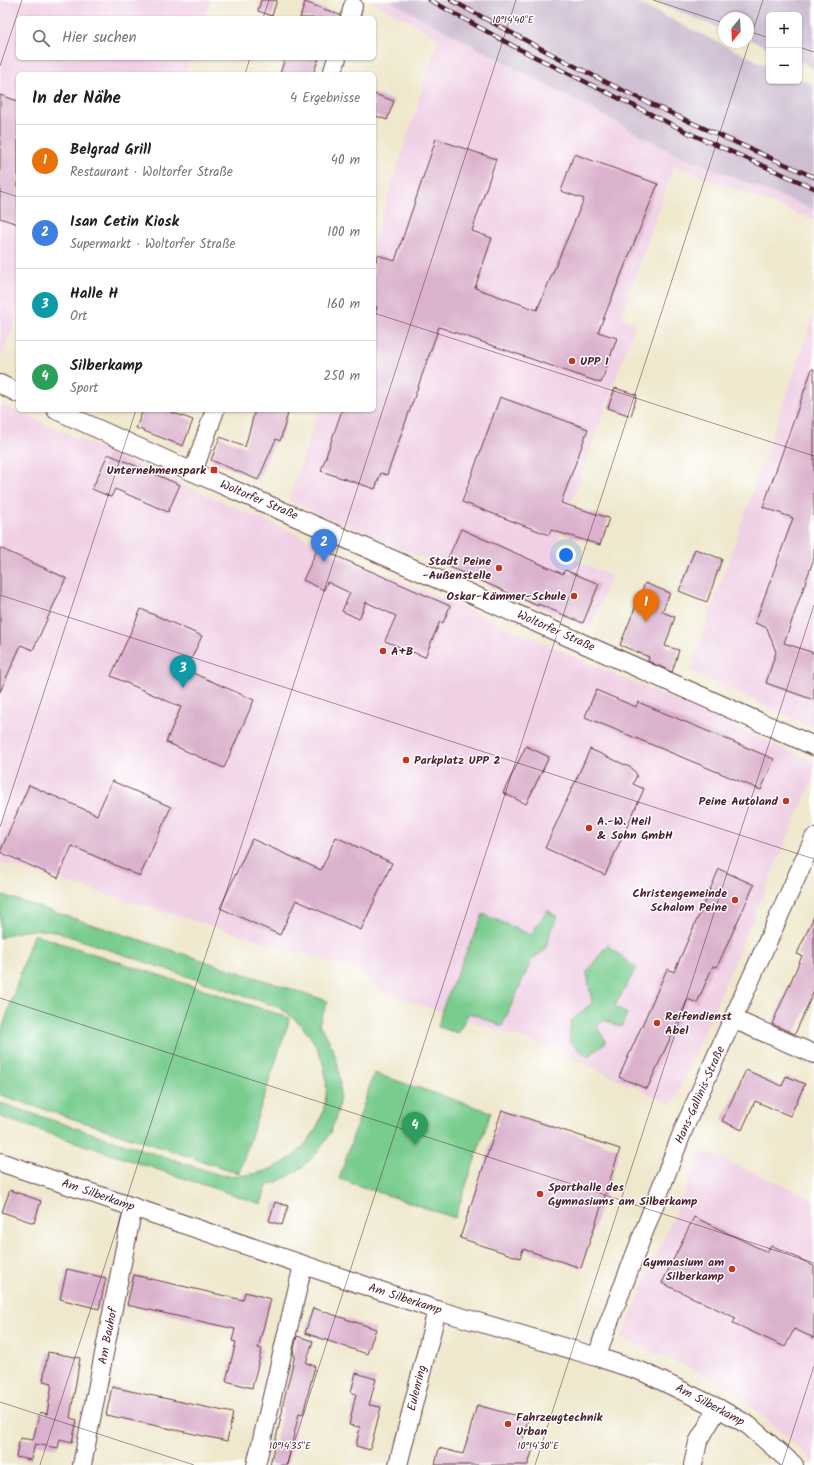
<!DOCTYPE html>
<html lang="de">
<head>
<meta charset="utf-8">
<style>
	:root { --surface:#fff; --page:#f6f6f6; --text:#202124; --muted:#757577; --line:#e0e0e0; --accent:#c8321e }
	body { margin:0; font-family:Kalam,sans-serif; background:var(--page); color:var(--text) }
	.controls { position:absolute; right:12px; top:12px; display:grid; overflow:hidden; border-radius:6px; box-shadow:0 1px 3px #0004 }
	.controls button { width:36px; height:36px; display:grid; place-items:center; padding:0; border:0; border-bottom:1px solid var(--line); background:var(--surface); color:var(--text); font:20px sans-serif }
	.compass { position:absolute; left:718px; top:12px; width:36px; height:36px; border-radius:50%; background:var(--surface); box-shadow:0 1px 3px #0004; rotate:198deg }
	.you { position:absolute; left:566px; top:555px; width:14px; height:14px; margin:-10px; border:3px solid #fff; border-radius:50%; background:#1a73e8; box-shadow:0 0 0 6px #1a73e833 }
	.badge { display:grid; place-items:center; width:26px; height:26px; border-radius:50%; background:var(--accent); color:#fff; font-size:13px; font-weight:700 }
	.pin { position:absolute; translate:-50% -33px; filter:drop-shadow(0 1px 2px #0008) }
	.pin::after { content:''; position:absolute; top:21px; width:14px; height:12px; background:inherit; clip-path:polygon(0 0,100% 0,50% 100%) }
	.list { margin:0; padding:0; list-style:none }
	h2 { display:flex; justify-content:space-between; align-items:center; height:52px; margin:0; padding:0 16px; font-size:17px }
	h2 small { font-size:13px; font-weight:400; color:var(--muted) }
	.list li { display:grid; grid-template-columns:26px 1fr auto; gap:12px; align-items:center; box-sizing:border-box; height:72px; padding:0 16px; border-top:1px solid var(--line) }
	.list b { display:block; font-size:15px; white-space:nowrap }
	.list p { margin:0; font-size:13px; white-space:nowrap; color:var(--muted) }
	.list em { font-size:13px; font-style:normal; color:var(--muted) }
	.icon { flex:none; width:22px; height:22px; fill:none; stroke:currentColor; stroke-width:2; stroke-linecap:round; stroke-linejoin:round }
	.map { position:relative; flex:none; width:814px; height:1465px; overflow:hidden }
	.search { position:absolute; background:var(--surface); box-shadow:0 1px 3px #0004; left:16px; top:16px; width:360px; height:44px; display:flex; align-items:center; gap:10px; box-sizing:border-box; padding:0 14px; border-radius:6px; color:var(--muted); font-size:15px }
	.panel { position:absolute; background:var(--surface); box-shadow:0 1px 3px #0004; left:16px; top:72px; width:360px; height:340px; border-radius:6px }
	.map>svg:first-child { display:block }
</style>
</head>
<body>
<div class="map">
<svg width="814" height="1465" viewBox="0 0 814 1465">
	<rect width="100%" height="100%" fill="#fff"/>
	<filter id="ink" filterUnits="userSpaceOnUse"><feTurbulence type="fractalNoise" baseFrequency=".025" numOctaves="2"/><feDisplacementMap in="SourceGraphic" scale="8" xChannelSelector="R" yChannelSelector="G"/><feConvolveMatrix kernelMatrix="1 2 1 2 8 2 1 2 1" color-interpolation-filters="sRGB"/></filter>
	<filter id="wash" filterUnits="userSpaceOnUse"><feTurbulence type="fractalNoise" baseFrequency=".012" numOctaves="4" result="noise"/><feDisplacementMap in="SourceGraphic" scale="16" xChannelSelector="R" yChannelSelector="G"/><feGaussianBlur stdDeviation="0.9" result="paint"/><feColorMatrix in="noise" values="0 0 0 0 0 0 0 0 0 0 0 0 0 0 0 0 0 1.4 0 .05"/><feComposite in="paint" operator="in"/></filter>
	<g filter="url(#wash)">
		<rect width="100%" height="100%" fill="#efe8cd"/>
		<!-- built -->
		<g fill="#f0d0e5">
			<polygon points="0,0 211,0 204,18 18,18 18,58 190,58 184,74 18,74 18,313 0,362"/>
			<polygon points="370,0 388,0 674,153 814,210 814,220 674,165 621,317 635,324 554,551 612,576 590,629 289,501 319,410 374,410 374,239 439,38"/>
			<polygon points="814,315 814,728 690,671"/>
			<polygon points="0,404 814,762 814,776 673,1105 551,1048 381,991 360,971 0,862"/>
			<polygon points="702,1150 814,1199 814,1462 728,1385 621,1338"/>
		</g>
		<!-- industrial -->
		<g fill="#cebed2">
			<polygon points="388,0 631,0 732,49 769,66 769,81 799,81 799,79 814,85 814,210 674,153"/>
			<polygon points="651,0 814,0 814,68 799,61 799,15 769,15 769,48 748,39 748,18 724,18 724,30"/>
		</g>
		<!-- green -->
		<g fill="#78cc8e" stroke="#61765c">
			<path d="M2 895 328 1001 319 1024C350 1065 347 1126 309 1161 297 1173 283 1180 267 1186L261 1204 0 1117V1103L220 1175C323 1186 367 1065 280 1008L54 931C35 929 18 930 0 938V901Z"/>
			<polygon points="547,910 557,917 544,951 532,959 502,1026 469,1013 458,1033 438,1027 444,1004 483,914 531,935"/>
			<polygon points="33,934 290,1018 239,1173 0,1095 0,1036"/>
			<polygon points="607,945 636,968 615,1006 627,1014 621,1027 603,1020 597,1027 606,1042 588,1057 569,1042 571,1021 592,1003 587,972"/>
			<polygon points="374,1073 491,1112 455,1218 339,1179"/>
		</g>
		<g id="blocks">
			<!-- building -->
			<g fill="#dbb2ce">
				<polygon points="261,0 277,0 272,16 258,11"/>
				<polygon points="305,2 340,15 340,18 300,18"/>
				<polygon points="285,58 319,58 313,74 280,74"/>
				<polygon points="374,94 394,101 387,120 374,115"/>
				<polygon points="0,95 18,101 18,224 0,218"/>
				<polygon points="436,139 496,159 472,231 492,238 475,288 537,310 584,199 561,191 574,154 658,184 598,332 617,338 601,383 439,327 387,475 381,473 375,489 321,471 342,410 374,410 374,317 377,307 374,306 374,266 378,255 395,261"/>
				<polygon points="812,369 814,369 814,558 784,643 814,653 814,700 766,683 776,652 767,628 755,623 793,518 763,507"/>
				<polygon points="615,388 637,395 631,416 608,408"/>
				<polygon points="500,397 588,429 561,503 609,518 600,545 551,530 549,535 462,502"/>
				<polygon points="143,410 166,410 193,420 183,446 136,428"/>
				<polygon points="255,410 289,410 280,441 276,439 258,480 211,460 220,437 245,447"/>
				<polygon points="108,454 180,485 168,512 115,489 111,497 92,489"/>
				<polygon points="461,529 563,574 565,570 599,584 583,623 538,604 538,606 445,565"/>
				<polygon points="0,548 66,578 33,650 21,645 0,692"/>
				<polygon points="318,548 450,606 443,623 440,621 425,657 385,641 396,616 366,602 359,619 342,611 350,593 327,582 324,590 303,580"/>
				<polygon points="695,549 722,559 707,602 679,591"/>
				<polygon points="645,583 670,593 662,612 675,617 665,646 679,650 672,672 648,661 649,657 620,645"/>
				<polygon points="141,609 202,636 186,670 254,700 224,768 166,742 181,707 111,676"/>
				<polygon points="596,690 636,707 638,702 774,759 761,790 585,717"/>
				<polygon points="526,746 549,757 526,804 503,793"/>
				<polygon points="590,749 632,768 637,775 633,784 644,789 605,875 545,848"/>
				<polygon points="112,781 171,807 140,876 72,846 58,878 0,852 29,785 97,815"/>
				<polygon points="336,837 392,863 361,930 296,900 280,935 220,908 252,839 321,870"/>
				<polygon points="719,869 754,885 717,967 713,966 697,1003 688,999 647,1089 619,1077 667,969 674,972"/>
				<polygon points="814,916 814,991 795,1034 772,1024 802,956 797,954"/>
				<polygon points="746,1070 782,1086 786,1076 805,1084 790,1116 755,1101 742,1130 722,1121"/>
				<polygon points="502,1110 620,1149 581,1268 523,1249 520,1258 460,1238"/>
				<polygon points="10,1190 41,1201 34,1223 2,1212"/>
				<polygon points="275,1202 288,1206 282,1225 269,1221"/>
				<polygon points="694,1217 767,1252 771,1245 814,1266 814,1338 794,1329 785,1347 733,1323 736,1318 662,1283"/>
				<polygon points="67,1269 106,1278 99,1309 60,1299"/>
				<polygon points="134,1275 243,1300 245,1292 271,1299 258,1348 262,1349 252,1388 226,1381 236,1342 232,1341 235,1329 127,1305"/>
				<polygon points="313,1308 376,1329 367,1354 305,1333"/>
				<polygon points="297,1336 313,1341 306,1363 315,1366 303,1414 299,1413 287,1465 270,1465 283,1408 282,1408 295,1355 293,1354"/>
				<polygon points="48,1352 80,1358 70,1418 77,1420 72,1442 60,1439 58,1448 35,1444 31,1460 16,1457 20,1438 33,1440 40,1412 47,1414 52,1383 43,1381"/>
				<polygon points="356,1373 376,1379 369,1405 381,1407 370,1450 356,1446 360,1427 349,1425 356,1394 351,1392"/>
				<polygon points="112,1387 233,1413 227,1441 106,1415"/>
				<polygon points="477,1405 528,1419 522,1442 534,1446 528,1465 435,1465 439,1448 463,1454"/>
			</g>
		</g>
	</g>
	<g filter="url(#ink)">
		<use href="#blocks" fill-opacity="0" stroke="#633d43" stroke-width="1"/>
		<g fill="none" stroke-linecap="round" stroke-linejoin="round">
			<defs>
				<g id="minor">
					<polyline points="350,18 353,6"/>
					<polyline points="332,74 337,58"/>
					<polyline points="0,384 18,393"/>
					<polyline points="56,410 193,472 467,592 814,746"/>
					<polyline points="193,472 215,410"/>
					<polyline points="733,1019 814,1054"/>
					<polyline points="0,1162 437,1310 597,1357 643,1372 718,1408 748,1425 794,1465"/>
					<polyline points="597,1357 604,1335 684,1128 814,838"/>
					<polyline points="82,1465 133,1207"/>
					<polyline points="256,1465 303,1265"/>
					<polyline points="398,1465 437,1310"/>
					<polyline points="693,1465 698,1442 718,1408"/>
				</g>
			</defs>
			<!-- minor casing -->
			<use href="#minor" stroke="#633d43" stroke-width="20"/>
			<!-- minor -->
			<use href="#minor" stroke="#fff" stroke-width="18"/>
			<defs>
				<g id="rail">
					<polyline points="430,0 515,47 691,134 814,188"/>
					<path d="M451 0C504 29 558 58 612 85 678 118 746 147 814 177"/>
				</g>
			</defs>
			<!-- rail casing -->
			<use href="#rail" stroke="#4a1f2b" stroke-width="4.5"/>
			<!-- rail -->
			<use href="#rail" stroke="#fff" stroke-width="3" stroke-dasharray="9" stroke-linecap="butt"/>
		</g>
	</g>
	<!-- ticks -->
	<path fill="none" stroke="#4a1f2b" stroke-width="1" stroke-opacity="0.45" d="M653 0 724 23M263 18 269 0M748 31 769 38M799 47 814 52M0 66 22 0M245 74 250 58M0 191 18 197M374 313 814 456M0 595 814 859M0 827 136 410M0 998 814 1263M0 1402 194 1465M40 1465 516 0M287 1465 763 0M535 1465 814 605M782 1465 814 1366"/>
	<!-- markers -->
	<g fill="#c8321e" stroke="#fff" stroke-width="1.5">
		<circle cx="572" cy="361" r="4"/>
		<rect x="210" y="466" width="8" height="8" rx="2"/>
		<circle cx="499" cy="568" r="4"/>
		<circle cx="574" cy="596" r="4"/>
		<circle cx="383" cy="651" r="4"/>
		<circle cx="406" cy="760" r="4"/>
		<circle cx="786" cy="801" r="4"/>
		<circle cx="589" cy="828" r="4"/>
		<circle cx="735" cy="900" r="4"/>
		<circle cx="657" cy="1023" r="4"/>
		<circle cx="540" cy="1194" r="4"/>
		<circle cx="732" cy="1269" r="4"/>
		<circle cx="508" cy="1424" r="4"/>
	</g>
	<g text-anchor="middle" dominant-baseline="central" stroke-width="3" stroke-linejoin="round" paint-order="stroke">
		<!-- poi labels -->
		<g font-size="12" font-weight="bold" fill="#4a1f2b" stroke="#fff" text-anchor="start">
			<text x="580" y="361">UPP 1</text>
			<text x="206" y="470" text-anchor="end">Unternehmenspark</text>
			<text x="491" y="561" text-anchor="end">Stadt Peine<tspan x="491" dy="14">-Außenstelle</tspan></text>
			<text x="566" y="596" text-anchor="end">Oskar-Kämmer-Schule</text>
			<text x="391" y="651">A+B</text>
			<text x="414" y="760">Parkplatz UPP 2</text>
			<text x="778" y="801" text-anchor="end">Peine Autoland</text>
			<text x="597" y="821">A.-W. Heil<tspan x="597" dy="14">&amp; Sohn GmbH</tspan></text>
			<text x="727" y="893" text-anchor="end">Christengemeinde<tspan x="727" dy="14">Schalom Peine</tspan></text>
			<text x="665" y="1016">Reifendienst<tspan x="665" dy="14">Abel</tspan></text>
			<text x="548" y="1187">Sporthalle des<tspan x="548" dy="14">Gymnasiums am Silberkamp</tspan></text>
			<text x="724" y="1262" text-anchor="end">Gymnasium am<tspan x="724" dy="14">Silberkamp</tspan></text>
			<text x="516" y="1417">Fahrzeugtechnik<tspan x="516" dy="14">Urban</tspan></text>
		</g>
		<!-- street labels -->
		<g font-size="12" fill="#4a1f2b" stroke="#fff">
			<text transform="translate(259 500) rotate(23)">Woltorfer Straße</text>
			<text transform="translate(556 631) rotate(24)">Woltorfer Straße</text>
			<text transform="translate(700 1095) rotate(-66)">Hans-Gallinis-Straße</text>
			<text transform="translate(98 1195) rotate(19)">Am Silberkamp</text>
			<text transform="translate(405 1299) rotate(18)">Am Silberkamp</text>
			<text transform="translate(108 1336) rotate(-79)">Am Bauhof</text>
			<text transform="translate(417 1388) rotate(-76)">Eulenring</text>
			<text transform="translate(710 1405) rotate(28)">Am Silberkamp</text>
		</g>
	</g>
	<g font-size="10" text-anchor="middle" fill="#4a1f2b" stroke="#fff" stroke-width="3" stroke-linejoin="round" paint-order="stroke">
		<text x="513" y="23">10°14'40"E</text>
		<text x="290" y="1449">10°14'35"E</text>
		<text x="538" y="1449">10°14'30"E</text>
	</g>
</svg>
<div class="controls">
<button>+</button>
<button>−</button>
</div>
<svg class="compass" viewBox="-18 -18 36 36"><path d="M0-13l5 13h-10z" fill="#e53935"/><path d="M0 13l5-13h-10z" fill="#757577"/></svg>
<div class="you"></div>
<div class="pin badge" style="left:646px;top:622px;background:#e8710a">1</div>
<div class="pin badge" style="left:324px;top:562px;background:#3f7fe0">2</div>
<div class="pin badge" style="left:183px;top:688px;background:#0f9aa8">3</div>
<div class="pin badge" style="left:415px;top:1145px;background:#2e9e5b">4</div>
<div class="search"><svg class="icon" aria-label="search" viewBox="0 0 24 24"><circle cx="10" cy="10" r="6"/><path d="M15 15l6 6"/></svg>Hier suchen</div>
<section class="panel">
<h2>In der Nähe<small>4 Ergebnisse</small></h2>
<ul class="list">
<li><span class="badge" style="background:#e8710a">1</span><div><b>Belgrad Grill</b><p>Restaurant · Woltorfer Straße</p></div><em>40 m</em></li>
<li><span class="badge" style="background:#3f7fe0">2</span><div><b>Isan Cetin Kiosk</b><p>Supermarkt · Woltorfer Straße</p></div><em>100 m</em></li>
<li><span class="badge" style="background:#0f9aa8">3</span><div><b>Halle H</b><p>Ort</p></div><em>160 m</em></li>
<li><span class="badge" style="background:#2e9e5b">4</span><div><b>Silberkamp</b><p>Sport</p></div><em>250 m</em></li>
</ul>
</section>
</div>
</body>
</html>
